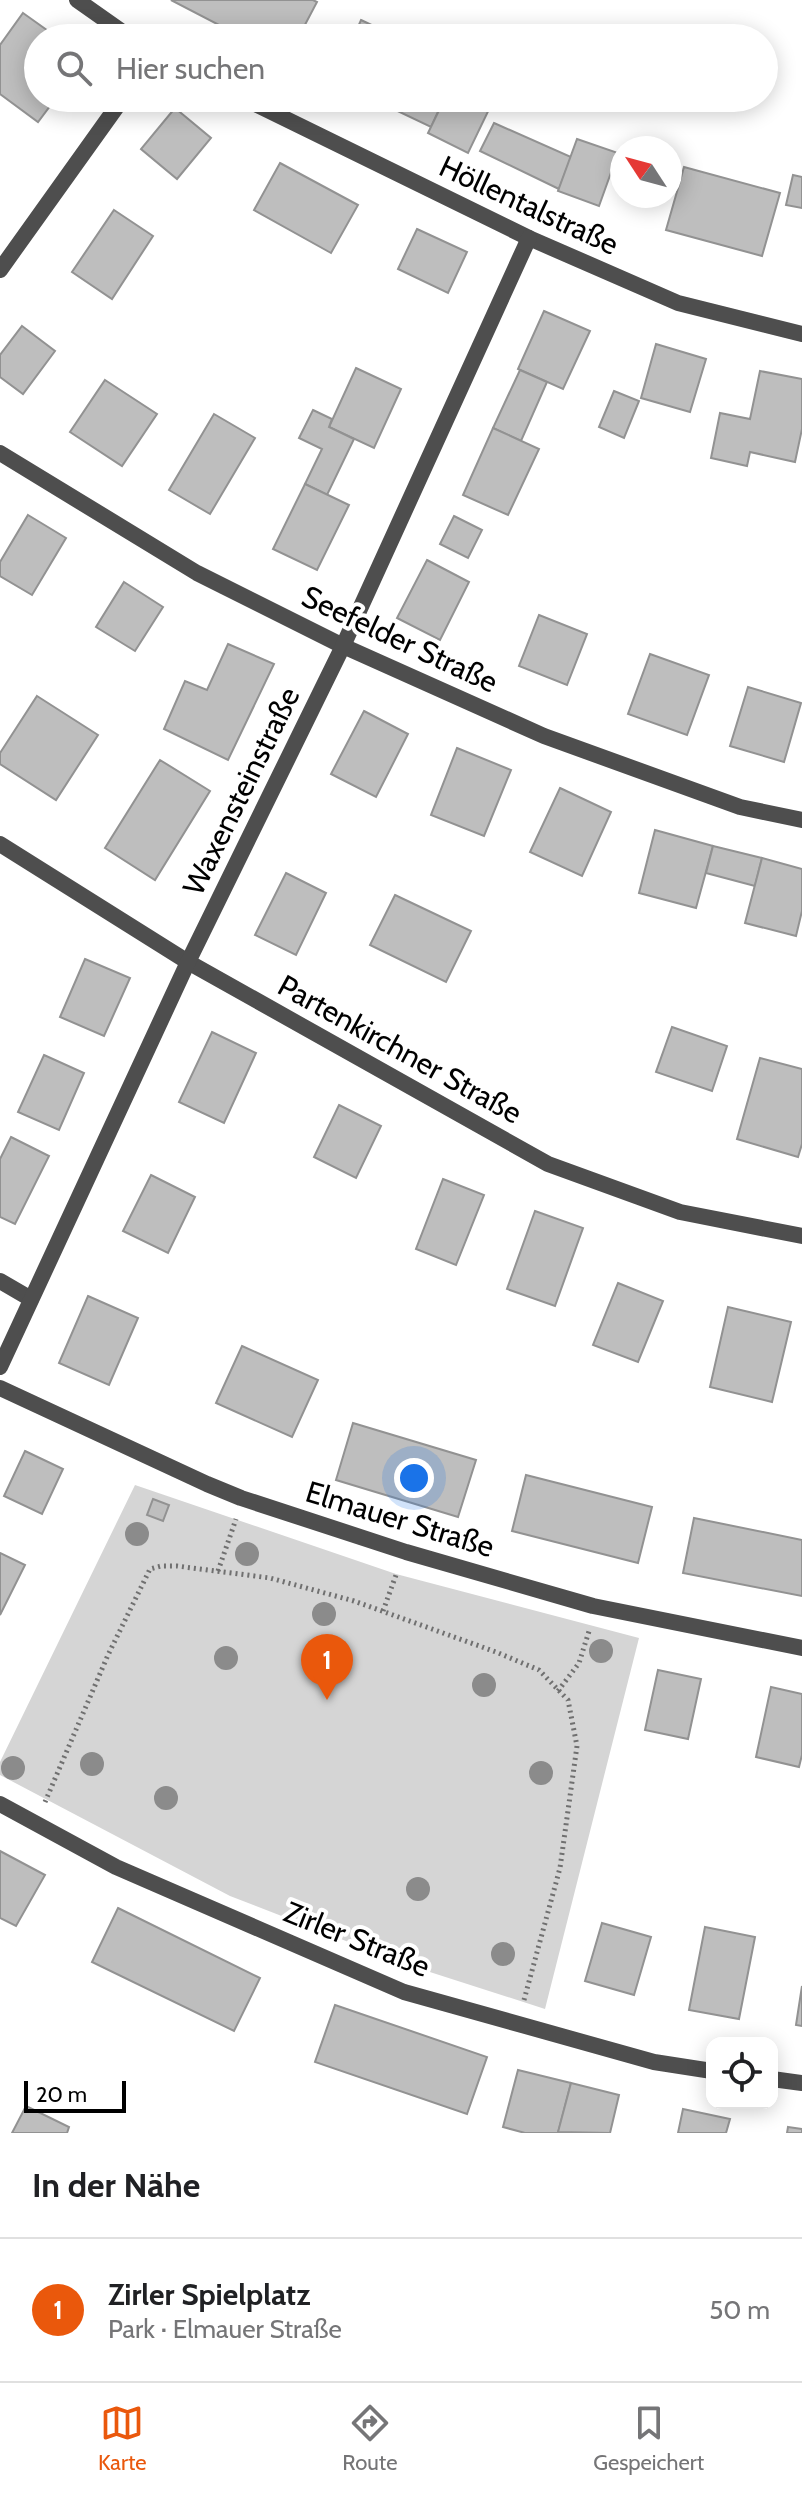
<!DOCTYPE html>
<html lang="de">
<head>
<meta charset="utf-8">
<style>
	:root { --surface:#fff; --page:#f6f6f6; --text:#202124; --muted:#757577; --line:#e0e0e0; --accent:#ea580c }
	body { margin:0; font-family:Cabin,sans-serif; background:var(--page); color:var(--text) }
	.controls { position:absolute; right:24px; bottom:24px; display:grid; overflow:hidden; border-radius:16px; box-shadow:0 4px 20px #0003 }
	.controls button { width:72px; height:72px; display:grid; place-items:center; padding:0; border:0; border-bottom:2px solid var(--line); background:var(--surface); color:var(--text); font:40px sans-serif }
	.compass { position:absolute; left:610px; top:136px; width:72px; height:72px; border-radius:50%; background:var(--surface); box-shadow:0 4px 20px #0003; rotate:306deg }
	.scale { position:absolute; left:24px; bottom:20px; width:102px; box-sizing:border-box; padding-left:8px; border:4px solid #000; border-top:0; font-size:22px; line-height:28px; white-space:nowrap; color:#000; -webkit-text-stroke:6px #fff; paint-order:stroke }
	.you { position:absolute; left:414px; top:1478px; width:28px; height:28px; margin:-20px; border:6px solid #fff; border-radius:50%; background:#1a73e8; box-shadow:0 0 0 12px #1a73e833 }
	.badge { display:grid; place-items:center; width:52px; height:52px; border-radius:50%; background:var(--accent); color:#fff; font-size:26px; font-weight:700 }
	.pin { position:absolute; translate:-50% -66px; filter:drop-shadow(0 2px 4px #0008) }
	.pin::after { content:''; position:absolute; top:42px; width:28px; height:24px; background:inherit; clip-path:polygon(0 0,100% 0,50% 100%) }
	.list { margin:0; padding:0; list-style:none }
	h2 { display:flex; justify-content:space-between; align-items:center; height:104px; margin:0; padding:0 32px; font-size:34px }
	h2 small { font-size:26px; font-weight:400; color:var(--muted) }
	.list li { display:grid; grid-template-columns:52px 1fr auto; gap:24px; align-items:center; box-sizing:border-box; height:144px; padding:0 32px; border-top:2px solid var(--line) }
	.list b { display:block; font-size:30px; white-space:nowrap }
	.list p { margin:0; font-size:26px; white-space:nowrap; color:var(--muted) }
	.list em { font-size:26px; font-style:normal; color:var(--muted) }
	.icon { flex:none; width:44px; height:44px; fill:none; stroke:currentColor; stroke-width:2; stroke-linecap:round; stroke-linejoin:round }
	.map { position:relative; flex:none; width:802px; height:2133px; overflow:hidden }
	.search { position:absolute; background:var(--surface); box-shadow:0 4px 20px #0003; left:24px; right:24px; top:24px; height:88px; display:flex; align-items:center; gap:20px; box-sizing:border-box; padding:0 28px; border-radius:44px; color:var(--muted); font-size:30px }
	.sheet { height:248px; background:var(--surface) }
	nav { display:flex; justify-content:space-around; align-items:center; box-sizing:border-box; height:112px; border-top:2px solid var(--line); background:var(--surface); font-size:22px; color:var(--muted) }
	nav a { display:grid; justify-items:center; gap:4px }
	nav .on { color:var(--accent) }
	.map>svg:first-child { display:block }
</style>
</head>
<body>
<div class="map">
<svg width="802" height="2133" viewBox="0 0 802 2133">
	<rect width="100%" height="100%" fill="#fff"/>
	<!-- green -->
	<polygon fill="#d5d5d5" points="135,1485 396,1574 639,1638 545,2009 405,1964 230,1896 0,1775 0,1762"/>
	<!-- building -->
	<g fill="#bebebe" stroke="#929292" stroke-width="2">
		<polygon points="171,0 313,0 317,2 298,38 244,38"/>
		<polygon points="23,13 58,38 38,38 38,98 56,98 38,122 0,94 0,45"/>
		<polygon points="361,20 399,38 353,38"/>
		<polygon points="389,98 442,98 444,99 431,127 385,105"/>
		<polygon points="445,98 494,99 468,153 428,133"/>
		<polygon points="175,108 211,138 177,179 141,149"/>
		<polygon points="494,123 571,157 559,189 480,151"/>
		<polygon points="577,139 618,153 599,206 558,191"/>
		<polygon points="280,163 358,205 331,253 254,210"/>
		<polygon points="684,167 780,193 762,256 666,230"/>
		<polygon points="793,175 802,177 802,208 786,205"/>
		<polygon points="114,210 153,236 112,299 72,272"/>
		<polygon points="417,229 467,252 448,293 398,269"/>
		<polygon points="544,311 590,331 563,389 518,369"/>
		<polygon points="22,326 55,351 23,394 0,377 0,355"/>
		<polygon points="656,344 706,359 690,412 641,398"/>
		<polygon points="356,368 401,389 374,448 329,427"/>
		<polygon points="520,370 547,382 521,441 493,428"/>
		<polygon points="760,371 802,379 802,429 795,462 750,452 747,466 711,458 720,413 750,419"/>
		<polygon points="105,380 157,414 122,466 70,432"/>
		<polygon points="614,391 639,401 624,438 599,427"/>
		<polygon points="313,410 332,419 329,427 354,439 327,495 305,484 322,449 299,438"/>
		<polygon points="214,414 255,438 210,514 169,490"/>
		<polygon points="493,428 539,449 508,515 463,495"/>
		<polygon points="305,484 349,505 317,570 273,549"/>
		<polygon points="28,515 66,538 32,595 0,576 0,562"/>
		<polygon points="454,516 482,530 468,558 440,544"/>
		<polygon points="427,560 469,582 440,640 397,618"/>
		<polygon points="124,582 163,607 135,651 96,627"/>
		<polygon points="539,615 587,634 567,685 519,666"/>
		<polygon points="228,644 274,664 228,760 164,729 185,681 207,690"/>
		<polygon points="650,654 709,675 687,735 628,714"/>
		<polygon points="748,687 801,703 784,762 730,746"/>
		<polygon points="37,696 98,735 56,800 0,764 0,753"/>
		<polygon points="364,711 408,734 376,797 331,774"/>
		<polygon points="457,748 511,770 484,836 431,815"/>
		<polygon points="160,760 210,791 155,880 105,848"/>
		<polygon points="560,788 611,812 582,876 530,852"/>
		<polygon points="655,830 713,846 696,908 639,893"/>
		<polygon points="713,846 762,858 755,886 706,873"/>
		<polygon points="762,858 802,869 802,911 796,936 745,923"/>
		<polygon points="286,873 326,893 296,955 255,935"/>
		<polygon points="395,895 471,931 446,982 370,945"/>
		<polygon points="85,959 130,978 104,1036 60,1017"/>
		<polygon points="672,1027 727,1046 712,1091 656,1072"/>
		<polygon points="212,1032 256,1053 224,1123 179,1102"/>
		<polygon points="44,1055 84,1073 59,1130 18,1112"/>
		<polygon points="760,1058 802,1069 802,1144 798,1157 737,1139"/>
		<polygon points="339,1105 381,1126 356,1178 314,1157"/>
		<polygon points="11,1137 49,1156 15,1224 0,1217 0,1159"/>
		<polygon points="151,1175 195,1197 168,1253 123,1231"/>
		<polygon points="443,1179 484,1195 456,1265 416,1249"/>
		<polygon points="535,1211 583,1228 555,1306 507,1289"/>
		<polygon points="618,1283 663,1301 638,1362 593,1345"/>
		<polygon points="88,1296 138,1318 109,1385 59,1363"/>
		<polygon points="728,1307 791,1322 772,1402 710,1387"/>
		<polygon points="242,1346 318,1380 292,1437 216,1403"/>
		<polygon points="353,1423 476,1460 458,1517 336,1480"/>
		<polygon points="25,1451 63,1469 42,1514 4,1496"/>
		<polygon points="526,1475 652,1507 638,1563 512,1531"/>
		<polygon points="153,1499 169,1505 163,1521 147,1515"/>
		<polygon points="694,1518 802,1540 802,1596 683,1573"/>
		<polygon points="0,1553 25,1565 0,1615"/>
		<polygon points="658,1670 701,1679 688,1739 645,1730"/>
		<polygon points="771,1687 802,1694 802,1755 799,1767 756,1757"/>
		<polygon points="0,1851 45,1875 16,1926 0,1918"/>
		<polygon points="118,1908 260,1978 234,2031 92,1962"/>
		<polygon points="602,1923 651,1937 634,1995 585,1981"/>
		<polygon points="705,1927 755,1937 739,2019 689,2010"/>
		<polygon points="802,1986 802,2026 796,2025"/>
		<polygon points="335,2005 487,2057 467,2114 315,2062"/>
		<polygon points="518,2070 571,2083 558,2133 525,2133 503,2127"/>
		<polygon points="571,2083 619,2095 610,2133 558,2132"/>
		<polygon points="26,2106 69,2127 67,2133 12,2133"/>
		<polygon points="683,2109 730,2119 726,2133 678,2133"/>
		<polygon points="788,2127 802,2129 802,2133 787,2133"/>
	</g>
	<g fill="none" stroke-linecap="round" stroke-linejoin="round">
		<!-- path -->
		<g stroke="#707070" stroke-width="5" stroke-dasharray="2 4" stroke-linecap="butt">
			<polyline points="218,1571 236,1519"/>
			<polyline points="383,1611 396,1575"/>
			<polyline points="558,1691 579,1663 590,1628"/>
			<polyline points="45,1802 108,1655 150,1569 161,1566 177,1566 270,1578 354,1601 496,1652 539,1670 568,1700 577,1746 560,1868 524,2000"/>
		</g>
		<!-- minor -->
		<g stroke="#4e4e4e" stroke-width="16">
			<polyline points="77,0 131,38"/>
			<polyline points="243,98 529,238 678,303 802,334"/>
			<polyline points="0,270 123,98"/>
			<polyline points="0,453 197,573 343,646 544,736 740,807 802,820"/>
			<polyline points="0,844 188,962 548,1164 680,1212 802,1236"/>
			<polyline points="0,1281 31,1299"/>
			<polyline points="0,1367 188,962 343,646 529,238"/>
			<polyline points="0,1388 207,1484 241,1498 406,1552 593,1606 802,1648"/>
			<polyline points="0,1804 116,1867 404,1992 654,2062 712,2071"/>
			<polyline points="772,2079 802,2083"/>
		</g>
	</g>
	<!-- trees -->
	<g fill="#8b8b8b">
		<circle cx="137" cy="1534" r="12"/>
		<circle cx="247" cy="1554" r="12"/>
		<circle cx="324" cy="1614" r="12"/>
		<circle cx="601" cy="1651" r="12"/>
		<circle cx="226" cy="1658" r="12"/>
		<circle cx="484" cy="1685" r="12"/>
		<circle cx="92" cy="1764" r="12"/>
		<circle cx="13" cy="1768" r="12"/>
		<circle cx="541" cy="1773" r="12"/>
		<circle cx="166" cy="1798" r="12"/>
		<circle cx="418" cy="1889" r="12"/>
		<circle cx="503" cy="1954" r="12"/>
	</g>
	<g text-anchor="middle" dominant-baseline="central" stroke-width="8" stroke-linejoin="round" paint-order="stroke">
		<!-- street labels -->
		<g font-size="30" fill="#000" stroke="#fff">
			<text transform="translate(529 205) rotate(25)">Höllentalstraße</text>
			<text transform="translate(400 639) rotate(25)">Seefelder Straße</text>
			<text transform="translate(241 791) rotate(-64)">Waxensteinstraße</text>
			<text transform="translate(400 1049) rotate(29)">Partenkirchner Straße</text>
			<text transform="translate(400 1519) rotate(17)">Elmauer Straße</text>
			<text transform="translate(357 1939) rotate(22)">Zirler Straße</text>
		</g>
	</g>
</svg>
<div class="controls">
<button><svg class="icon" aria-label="locate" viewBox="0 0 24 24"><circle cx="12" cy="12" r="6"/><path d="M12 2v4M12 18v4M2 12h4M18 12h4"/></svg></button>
</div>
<svg class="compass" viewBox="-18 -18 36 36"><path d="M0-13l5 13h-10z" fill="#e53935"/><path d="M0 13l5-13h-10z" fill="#757577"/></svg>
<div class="scale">20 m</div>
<div class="you"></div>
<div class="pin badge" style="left:327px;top:1700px">1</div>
<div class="search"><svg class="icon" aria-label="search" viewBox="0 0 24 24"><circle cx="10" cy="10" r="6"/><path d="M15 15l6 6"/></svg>Hier suchen</div>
</div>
<section class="sheet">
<h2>In der Nähe<small></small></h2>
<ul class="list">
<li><span class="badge">1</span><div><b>Zirler Spielplatz</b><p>Park · Elmauer Straße</p></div><em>50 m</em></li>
</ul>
</section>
<nav>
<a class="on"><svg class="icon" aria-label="map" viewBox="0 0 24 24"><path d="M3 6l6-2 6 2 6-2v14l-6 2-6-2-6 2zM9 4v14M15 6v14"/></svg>Karte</a>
<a><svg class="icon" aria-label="directions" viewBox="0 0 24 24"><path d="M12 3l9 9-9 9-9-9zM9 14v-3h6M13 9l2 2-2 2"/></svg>Route</a>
<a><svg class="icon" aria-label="saved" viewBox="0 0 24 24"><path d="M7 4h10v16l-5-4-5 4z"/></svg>Gespeichert</a>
</nav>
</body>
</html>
